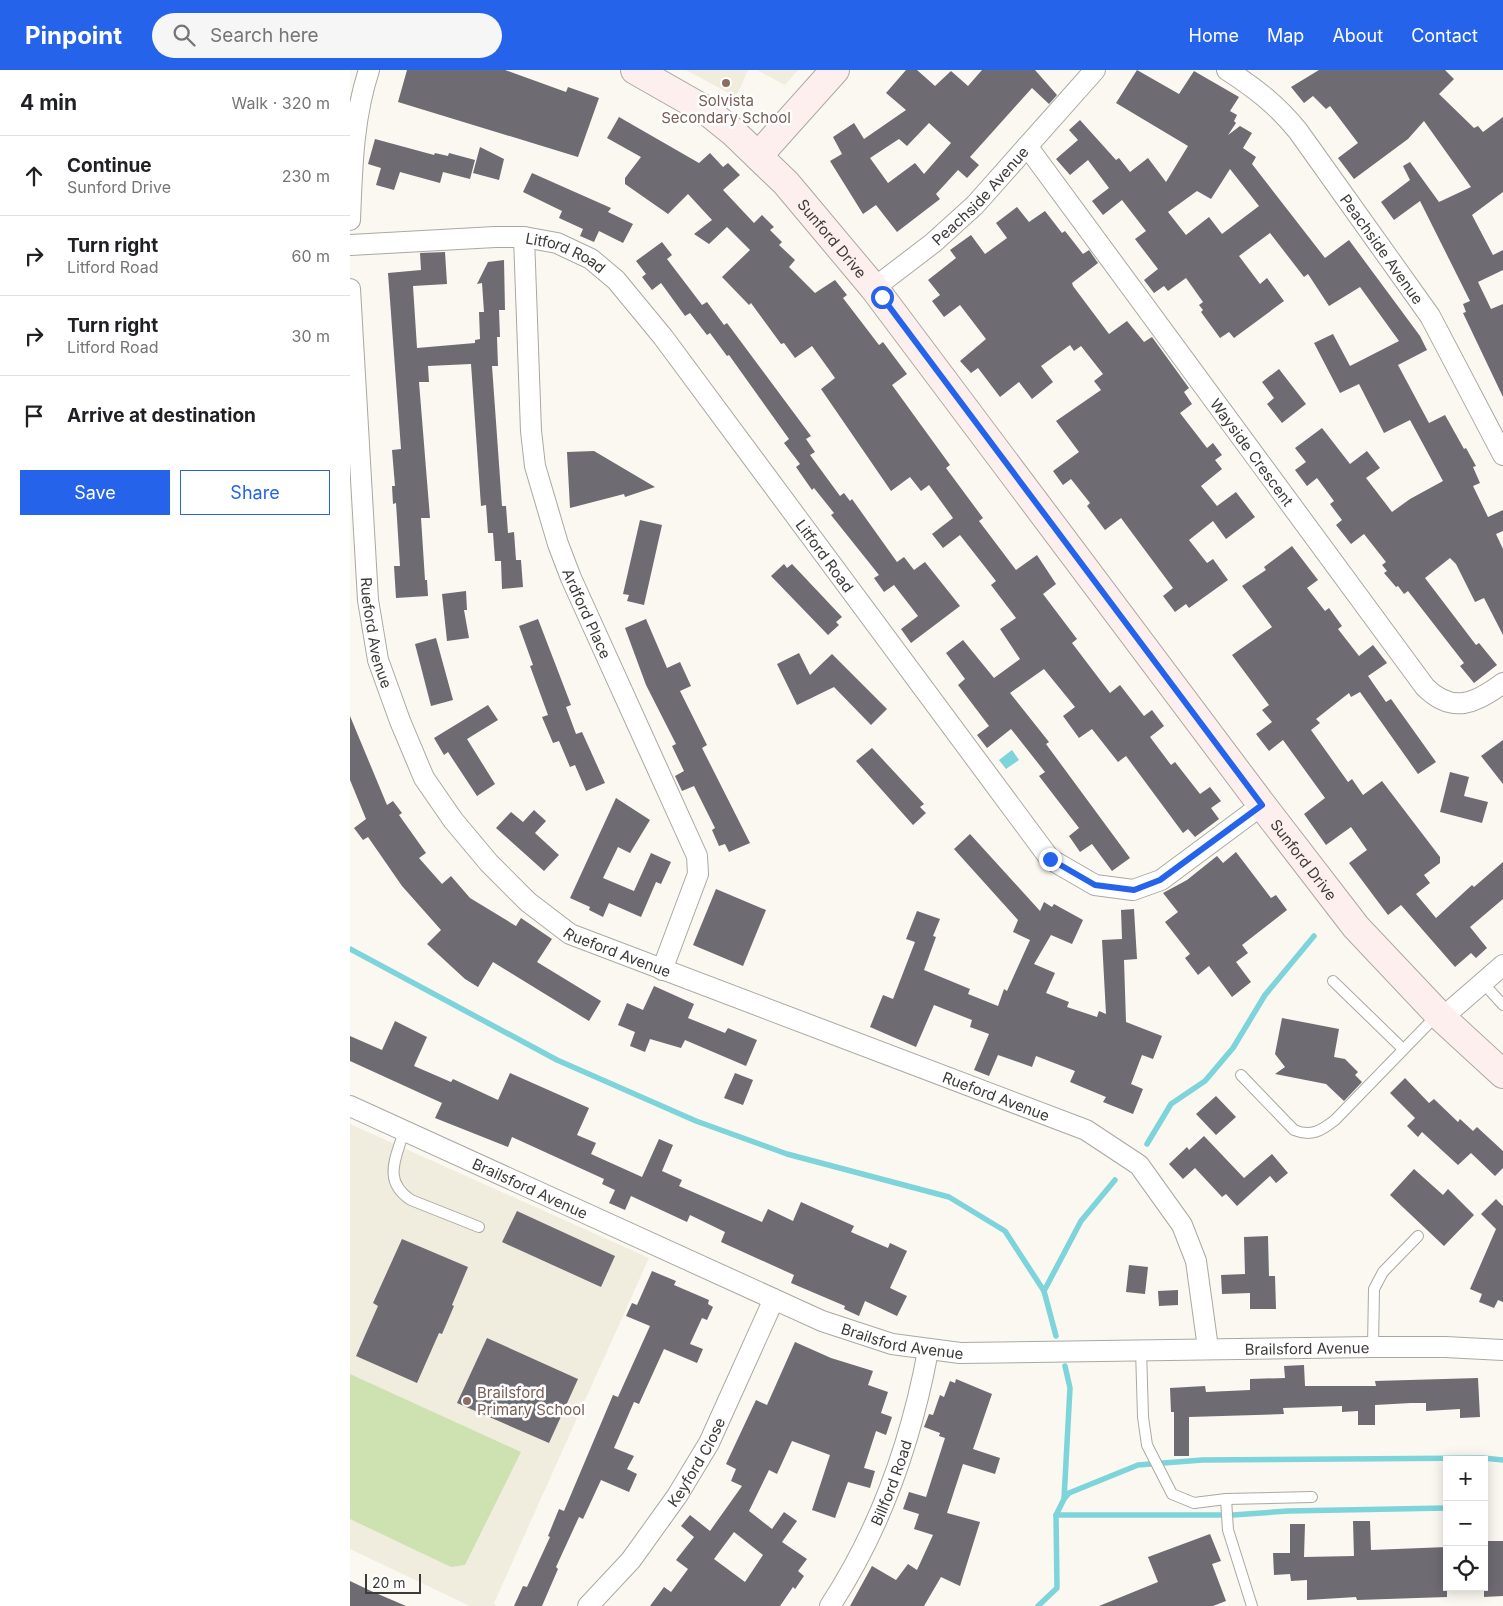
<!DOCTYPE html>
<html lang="en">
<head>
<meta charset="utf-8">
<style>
	:root { --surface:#fff; --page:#f6f6f6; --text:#202124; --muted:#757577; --line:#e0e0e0; --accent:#2563eb }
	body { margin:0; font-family:Inter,sans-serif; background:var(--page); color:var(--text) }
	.controls { position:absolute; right:15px; bottom:15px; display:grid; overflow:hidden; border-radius:0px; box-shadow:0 2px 12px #0003 }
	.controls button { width:45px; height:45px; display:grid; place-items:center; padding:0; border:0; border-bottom:1px solid var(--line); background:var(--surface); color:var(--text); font:25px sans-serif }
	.scale { position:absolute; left:15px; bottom:12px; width:56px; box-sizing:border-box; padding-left:5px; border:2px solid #3c3b38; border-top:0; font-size:14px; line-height:18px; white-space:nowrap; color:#3c3b38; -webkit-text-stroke:4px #fff; paint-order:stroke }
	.stop { position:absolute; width:15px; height:15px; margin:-11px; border:4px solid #2563eb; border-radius:50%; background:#fff }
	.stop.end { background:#2563eb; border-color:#fff; box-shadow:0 1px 5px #0008 }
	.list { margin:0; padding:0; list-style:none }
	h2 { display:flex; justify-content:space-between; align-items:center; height:65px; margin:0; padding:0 20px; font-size:21px }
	h2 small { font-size:16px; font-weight:400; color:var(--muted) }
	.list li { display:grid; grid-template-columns:32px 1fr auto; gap:15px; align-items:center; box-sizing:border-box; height:80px; padding:0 20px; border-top:1px solid var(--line) }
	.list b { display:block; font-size:19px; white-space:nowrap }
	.list p { margin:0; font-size:16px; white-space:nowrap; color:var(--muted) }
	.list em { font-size:16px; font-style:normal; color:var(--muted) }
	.actions { display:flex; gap:10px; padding:15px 20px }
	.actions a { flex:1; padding:11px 0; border:1px solid var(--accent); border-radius:0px; text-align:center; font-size:18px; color:var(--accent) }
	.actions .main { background:var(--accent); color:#fff }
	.icon { flex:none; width:28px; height:28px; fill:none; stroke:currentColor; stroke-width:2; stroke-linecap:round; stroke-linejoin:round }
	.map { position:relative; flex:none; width:1153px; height:1536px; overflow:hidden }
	header { display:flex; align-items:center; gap:30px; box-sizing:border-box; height:70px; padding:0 25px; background:var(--accent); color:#fff }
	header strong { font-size:24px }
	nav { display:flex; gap:28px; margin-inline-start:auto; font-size:18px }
	.search { width:350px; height:45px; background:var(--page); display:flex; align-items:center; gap:12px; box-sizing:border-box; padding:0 18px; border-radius:28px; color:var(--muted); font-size:19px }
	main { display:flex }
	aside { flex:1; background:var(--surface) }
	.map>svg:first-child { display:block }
</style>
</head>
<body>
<header>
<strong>Pinpoint</strong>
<div class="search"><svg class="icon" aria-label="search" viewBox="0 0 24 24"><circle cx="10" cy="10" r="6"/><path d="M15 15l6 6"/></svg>Search here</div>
<nav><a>Home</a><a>Map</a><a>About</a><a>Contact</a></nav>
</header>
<main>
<aside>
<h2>4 min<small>Walk · 320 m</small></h2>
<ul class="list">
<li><svg class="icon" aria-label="ahead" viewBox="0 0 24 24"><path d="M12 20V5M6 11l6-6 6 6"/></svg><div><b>Continue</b><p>Sunford Drive</p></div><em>230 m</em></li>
<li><svg class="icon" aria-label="right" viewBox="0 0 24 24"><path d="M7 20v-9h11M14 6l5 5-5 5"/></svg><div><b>Turn right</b><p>Litford Road</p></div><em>60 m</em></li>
<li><svg class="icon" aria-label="right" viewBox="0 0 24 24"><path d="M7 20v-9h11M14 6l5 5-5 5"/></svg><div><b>Turn right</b><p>Litford Road</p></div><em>30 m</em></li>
<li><svg class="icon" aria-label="arrive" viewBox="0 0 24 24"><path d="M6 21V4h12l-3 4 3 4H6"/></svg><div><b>Arrive at destination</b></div></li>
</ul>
<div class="actions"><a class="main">Save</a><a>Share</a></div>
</aside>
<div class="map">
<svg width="1153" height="1536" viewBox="0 0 1153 1536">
	<rect width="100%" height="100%" fill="#faf8f0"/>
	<!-- built -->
	<g fill="#f0eddf">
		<polygon points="336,0 398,0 386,27"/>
		<polygon points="407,0 448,0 435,15"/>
		<polygon points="0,1054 299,1188 144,1533 146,1536 120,1536 0,1479"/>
	</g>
	<!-- green -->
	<polygon fill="#cde1b1" points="0,1304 171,1382 115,1495 101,1497 0,1449"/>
	<!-- water -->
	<polygon fill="#7dd4da" points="662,680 669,690 656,699 649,690"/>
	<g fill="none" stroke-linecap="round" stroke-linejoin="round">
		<!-- stream -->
		<g stroke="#7dd4da" stroke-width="5.5">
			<polyline points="0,879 207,990 346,1051 437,1084 599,1127 655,1161 694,1221"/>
			<polyline points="797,1074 821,1034 855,1011 883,978 915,925 964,866"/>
			<polyline points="706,1266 694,1221 731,1151 765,1110"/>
			<polyline points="714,1429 719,1423 788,1395 852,1390 1133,1388 1153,1390"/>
			<polyline points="706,1445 870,1445"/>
			<polyline points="883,1445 938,1441 1097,1438"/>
			<polyline points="688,1536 707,1518 706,1445 714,1429 720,1318 715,1296"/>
		</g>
	</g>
	<!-- building -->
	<g fill="#6e6b72" fill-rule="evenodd">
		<polygon points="57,0 155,0 216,22 218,17 249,28 228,87 48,32"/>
		<path d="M556 0H567L585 16 601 1 618 16 632 0H685L707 25 699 34 682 18 620 87 629 95 617 108 608 100 586 124 590 129 547 162 526 135 513 144 480 91 492 84 483 67 504 53 514 69 556 40 536 23ZM579 53 601 73 574 104 565 93 538 113 520 88 549 69 557 76Z"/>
		<path d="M787 0 829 24 844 1 889 27 880 41 887 45 884 51 886 53 878 65 890 56 902 63 893 78 906 87 902 94 975 188 999 170 1070 266 1077 280 1048 295 1079 353 1095 345 1114 379 1116 378 1126 396 1123 397 1130 413 1123 416 1138 447 1153 440V461L1146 464 1153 479V565L1134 528 1125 532 1106 494 1100 488 1075 508 1126 575 1129 573 1147 595 1124 613 1110 596 1114 593 1058 521 1054 524 1048 516 1046 517 1034 503 1037 501 1032 495 1036 492 1014 464 1001 474 986 455 992 450 980 434 984 431 967 408 957 416 945 400 956 392 945 378 972 358 1000 394 1017 381 1030 398 1016 408 1042 442 1060 429 1093 411 1060 350 1034 363 1009 314 990 323 964 273 983 264 1000 296 1049 271 1010 217 979 236 958 204 954 207 920 163 889 186 910 214 917 208 934 231 884 268 879 262 870 268 851 242 853 240 849 235 853 232 836 208 818 221 814 216 804 223 794 210 808 199 785 169 796 161 772 130 753 145 742 131 759 118 738 90 720 105 706 89 728 70 719 60 730 50 766 90 769 88 780 102 798 88 816 112 838 76 766 33ZM880 99 909 136 872 164 859 147 836 165 818 142 847 121 861 129Z"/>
		<polygon points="969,0 1095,0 1104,9 1089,24 1124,58 1128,56 1133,62 1153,47 1153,122 1122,145 1143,185 1153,180 1153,200 1128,212 1141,239 1153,234 1153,327 1113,243 1116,242 1113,234 1120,231 1070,131 1044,150 1031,132 1060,110 1053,96 1060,92 1089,132 1121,117 1074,51 1058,69 1004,109 988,88 1008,73 980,36 976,39 963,26 954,33 941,17"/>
		<polygon points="269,47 349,93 360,83 373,97 378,93 390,105 373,120 404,153 412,145 424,157 420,160 432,172 429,175 445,190 439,197 465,223 485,210 497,225 493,228 529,275 533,272 557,304 542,315 600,395 596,398 633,448 629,451 666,500 687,485 706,514 693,524 727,569 722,573 760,623 770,615 794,646 802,640 814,656 800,667 821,695 825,692 850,724 860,717 871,731 861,738 869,749 845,767 838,759 833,763 776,686 768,692 742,659 729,668 713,646 725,637 694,599 660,623 699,672 696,674 780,788 762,801 742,774 730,782 719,766 729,758 689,706 695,702 661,659 637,678 627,665 639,656 608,615 615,609 596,583 613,570 644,608 670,589 650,559 666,548 641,515 646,511 610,465 593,478 582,464 603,448 579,415 571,421 560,407 541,421 471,319 485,308 462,276 445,288 434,273 431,274 401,233 399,235 372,207 400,180 377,157 359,174 344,164 362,150 338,124 318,144 275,114 275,108 291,87 257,68"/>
		<polygon points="25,69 84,85 85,83 98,86 99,83 125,90 120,109 93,102 90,113 50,102 44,120 26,115 31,98 18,94"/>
		<polygon points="130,77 154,89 149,110 123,103"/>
		<polygon points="182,103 261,138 258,142 283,154 273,173 249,161 244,172 230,166 233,159 209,148 212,141 173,122"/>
		<polygon points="667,137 679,152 695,141 712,163 715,161 733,184 739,180 748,193 722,213 723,216 759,264 777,251 794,272 802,267 839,318 834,322 842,334 830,343 857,378 863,373 872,385 865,390 872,399 851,416 867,436 886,422 905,447 876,469 863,451 839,470 857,493 863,489 878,510 839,538 836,534 825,542 813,526 823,518 771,448 755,460 737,436 740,433 721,409 713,415 703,401 729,382 706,351 751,320 744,311 753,304 731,276 724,281 720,275 691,296 703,312 682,329 669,312 650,327 628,298 621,303 610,291 636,269 610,235 594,247 582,231 590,225 578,210 606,188 600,180 621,165 635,184 657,168 646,153"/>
		<polygon points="312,172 322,185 317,189 352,235 357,232 374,255 377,253 461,366 456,369 465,382 460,385 490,426 494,423 500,431 502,429 547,492 554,487 564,500 575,492 610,536 561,573 551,559 568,546 544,515 534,522 524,508 529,505 481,445 484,443 464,418 462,420 446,397 450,394 434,373 439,369 379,285 377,286 360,263 357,265 340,243 335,246 311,213 302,220 292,207 296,204 286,191"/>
		<polygon points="95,182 97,214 63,216 67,278 125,273 125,270 130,269 129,242 134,242 132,213 127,214 138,192 154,190 155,240 149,240 150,267 147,267 148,296 142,296 152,436 156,436 158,463 164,462 166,490 171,490 173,517 152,519 151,491 145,491 143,463 138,463 136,435 131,436 121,294 78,296 79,312 69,312 80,448 71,448 75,510 77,510 78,526 46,528 44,496 50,496 46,433 43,434 42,416 45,416 42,380 51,379 38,203 71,200 70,183"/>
		<polygon points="929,299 956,334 932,353 917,334 924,328 912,312"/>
		<polygon points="244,381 305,417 275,427 274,424 220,438 217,382"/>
		<polygon points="290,450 312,455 294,535 277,531 279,525 273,524"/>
		<polygon points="942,476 968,510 957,518 975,541 979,538 992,556 988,559 1009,586 1023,575 1037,593 1018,606 1036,632 1041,629 1086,692 1068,704 1010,622 1001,627 999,623 966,649 970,653 961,660 998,712 1002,709 1013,725 1032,711 1090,787 1090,793 1074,805 1080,813 1066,824 1086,848 1122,815 1124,817 1153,792 1153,829 1120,857 1137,878 1126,888 1121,883 1105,897 1051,835 1038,845 999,793 1017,780 1001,757 976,775 954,744 975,728 933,670 919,681 906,664 922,652 912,640 919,635 882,585 922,557 892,516 916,500 914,497"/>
		<polygon points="434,494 437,498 442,494 492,547 486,552 489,555 478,565 421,506"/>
		<polygon points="116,521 117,540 114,540 119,568 97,571 92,524"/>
		<polygon points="188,549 221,635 216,637 226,664 232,662 255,713 236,721 225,695 220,697 209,671 203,673 192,647 198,645 180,596 183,595 169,556"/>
		<polygon points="296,549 317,598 330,592 341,616 330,621 357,675 352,678 400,773 379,782 375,774 369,776 362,760 365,758 344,716 332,721 325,706 334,701 322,676 326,674 296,615 275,558"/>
		<polygon points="86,568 103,630 81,636 65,574"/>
		<polygon points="449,583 460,605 482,584 537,639 521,655 484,617 447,635 427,594"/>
		<polygon points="138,635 148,650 117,669 145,714 127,726 98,682 94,685 84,668"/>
		<polygon points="0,646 37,735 43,731 52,743 49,745 76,783 69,788 92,814 101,806 120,828 166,856 171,848 202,869 187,892 251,931 239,951 143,892 128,917 115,909 77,874 91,860 52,816 18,767 13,770 4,758 16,749 0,710"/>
		<polygon points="1153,670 1153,714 1131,686"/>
		<polygon points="522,678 574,734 570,737 576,743 563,755 506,691"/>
		<polygon points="1100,702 1119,707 1114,726 1138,732 1132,753 1090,742"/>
		<polygon points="266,728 300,750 280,783 268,777 253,808 284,821 301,783 321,792 311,814 306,812 291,847 259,833 253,847 239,840 240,837 220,828"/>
		<polygon points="184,740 196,751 185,763 209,785 194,801 146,758 161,742 173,752"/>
		<polygon points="620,764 690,841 694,832 702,837 704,834 733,850 722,874 701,865 684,894 705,903 696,923 719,932 717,937 747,947 749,941 756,944 752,870 772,869 771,840 784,839 787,889 774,890 776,952 812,966 803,989 792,985 781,1014 793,1019 783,1044 753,1032 756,1027 720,1012 725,1001 686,986 682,997 648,985 639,1006 624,1000 639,964 620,957 622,950 584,935 566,977 520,957 533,925 543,929 565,872 556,869 567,841 590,849 583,866 586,867 574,900 620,919 618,924 648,936 654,919 657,921 680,870 663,862 668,850 604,779"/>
		<polygon points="886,782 921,828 926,825 937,840 892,875 898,883 886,892 901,912 882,927 859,896 848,905 835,888 840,884 815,852 828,842 813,823 837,810 867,786 873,793"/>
		<polygon points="366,819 416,840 393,896 343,875"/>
		<polygon points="304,916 344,934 338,948 375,963 378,958 407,970 396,996 335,970 331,978 300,969 295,982 280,976 285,962 268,955 277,933 293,940"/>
		<polygon points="932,948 989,959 984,987 995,989 1008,1002 1005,1005 1012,1012 994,1031 976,1014 925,1004 935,997 925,984"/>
		<polygon points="45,951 77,967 64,996 101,1012 103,1009 148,1030 160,1003 239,1038 227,1065 246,1073 241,1084 292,1107 309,1069 323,1075 312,1101 332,1110 329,1116 412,1152 418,1139 443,1151 451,1132 504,1156 501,1162 538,1178 540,1173 557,1181 540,1218 557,1226 547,1246 515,1231 509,1246 494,1239 495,1236 441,1213 444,1205 371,1172 375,1162 340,1145 337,1152 281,1126 275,1140 259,1133 265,1120 252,1114 254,1109 162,1067 158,1077 85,1048 92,1033 0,991 0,966 32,980"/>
		<polygon points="385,1003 403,1010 393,1035 374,1028"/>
		<polygon points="1055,1008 1079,1033 1084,1029 1108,1052 1110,1049 1123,1061 1127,1057 1153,1081 1153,1098 1145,1106 1121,1083 1108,1095 1072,1062 1068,1067 1057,1056 1065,1048 1040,1023"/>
		<polygon points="866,1026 886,1047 866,1065 846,1044"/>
		<polygon points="854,1066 894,1108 922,1084 938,1103 926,1113 920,1106 887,1136 876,1124 872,1127 845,1098 833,1109 819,1094 837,1077 839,1080"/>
		<polygon points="1064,1099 1093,1125 1098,1119 1124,1145 1094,1176 1040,1125"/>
		<polygon points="1146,1129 1153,1136 1153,1232 1148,1230 1144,1238 1129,1232 1132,1224 1120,1219 1146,1159 1131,1144"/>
		<polygon points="167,1141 265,1186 251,1217 152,1172"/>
		<polygon points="918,1166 919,1206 925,1206 926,1239 900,1239 900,1223 872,1224 871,1205 895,1204 894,1167"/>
		<polygon points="52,1169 118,1197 102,1235 104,1236 92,1264 89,1263 67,1313 6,1286 28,1236 23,1233"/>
		<polygon points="779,1195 798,1197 795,1224 776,1222"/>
		<polygon points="302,1201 326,1211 324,1215 359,1230 358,1234 363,1237 357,1250 352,1248 340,1274 353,1279 347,1293 314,1279 289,1334 284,1332 264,1378 284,1386 277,1399 287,1404 279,1422 251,1410 233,1449 229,1447 206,1497 208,1499 192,1536 164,1536 173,1516 177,1517 200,1467 198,1466 209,1439 214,1441 263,1325 268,1327 300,1256 276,1246 282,1233 287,1235"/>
		<polygon points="828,1220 828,1235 809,1236 808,1221"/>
		<polygon points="137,1268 228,1309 199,1373 107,1333"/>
		<path d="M445 1272 481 1288 523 1301 518 1315 538 1322 531 1343 542 1347 536 1365 526 1361 514 1398 525 1401 520 1418 498 1412 485 1448 462 1440 480 1385 442 1371 427 1404 419 1400 399 1441 422 1459 434 1442 447 1451 432 1472 457 1489 448 1501 454 1506 445 1519 443 1517 430 1536H300L314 1517 321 1522 338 1499 326 1490 344 1467 331 1456 340 1445 360 1461 392 1416 381 1411 386 1399 376 1394 406 1330 417 1335ZM384 1462 413 1485 395 1512 364 1489Z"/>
		<polygon points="954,1295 955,1316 1026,1316 1025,1311 1128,1308 1130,1347 1110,1348 1110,1339 1076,1341 1076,1333 1061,1333 1025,1335 1025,1355 1008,1355 1008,1341 992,1342 992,1336 933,1338 934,1344 839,1347 839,1386 824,1386 824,1342 821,1342 820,1318 855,1316 856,1322 900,1320 900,1309 935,1308 934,1296"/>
		<polygon points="606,1309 642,1324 623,1379 650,1388 645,1404 613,1394 597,1443 630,1452 610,1516 591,1507 574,1536 500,1536 522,1496 546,1510 558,1494 567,1500 583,1465 564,1459 569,1444 553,1439 559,1422 576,1427 595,1368 589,1366 590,1363 574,1357 579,1344 583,1345 590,1325 594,1327 600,1311 605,1313"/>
		<polygon points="1003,1451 1020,1451 1021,1480 1097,1477 1097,1527 1007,1530 1006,1527 957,1530 957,1510 941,1511 940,1504 924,1505 923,1483 940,1483 940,1454 955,1454 954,1487 1004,1486"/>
		<polygon points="860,1464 871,1491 862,1494 876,1531 863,1536 749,1536 808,1512 798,1487"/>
		<polygon points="1134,1471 1153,1471 1153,1526 1134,1527"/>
		<polygon points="0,1511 21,1521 56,1536 0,1536"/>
	</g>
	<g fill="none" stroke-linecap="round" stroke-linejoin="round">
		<defs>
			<g id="lane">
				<polyline points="983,911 1053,979"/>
				<polyline points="1133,913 1153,935"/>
				<path d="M891 1005 944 1060C961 1067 971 1061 985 1050L1087 945"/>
				<path d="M54 1061C46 1088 32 1111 61 1130L129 1157"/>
				<polyline points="1023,1277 1024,1219 1033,1202 1068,1166"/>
				<polyline points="791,1279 793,1347 797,1375 822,1424 844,1433 876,1429 962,1427"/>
				<polyline points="876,1429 878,1460 902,1536"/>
			</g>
			<g id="street">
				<path id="s1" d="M877 0C905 18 927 35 948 61L1080 246 1153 385"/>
				<path id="s2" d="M677 76 1075 617C1102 644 1125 634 1153 613"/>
				<path d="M0 150C2 100 3 48 19 0"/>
				<path id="s3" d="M174 167 181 361 185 396 208 474 221 508 347 786 348 804 312 900"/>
				<path id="s4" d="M0 175 145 167H174L207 173 241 189 266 210 313 267 700 789 745 815 783 820 811 810 912 735"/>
				<path id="s5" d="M524 218 583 173 625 135 745 0"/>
				<path id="s6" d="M0 219 18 530 28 590 50 651 74 708 103 750 139 793 178 832 220 864 736 1060 789 1095 832 1155 846 1191 858 1278"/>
				<polyline points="1092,948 1153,895"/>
				<path id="s7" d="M0 1036 472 1251 542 1274 610 1283 1023 1277H1095L1153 1280"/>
				<path id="s8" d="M238 1536 281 1490 327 1426 359 1373 424 1229"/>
				<path id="s9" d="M480 1536C531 1458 561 1372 578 1281"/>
			</g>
			<g id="secondary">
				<path id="s10" d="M285 0 357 41 383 62 436 113 524 218 912 735 1006 857 1092 948 1153 1004"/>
				<polyline points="408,86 485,0"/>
			</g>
		</defs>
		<!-- lane casing -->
		<use href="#lane" stroke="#aaa9a1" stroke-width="12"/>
		<!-- street casing -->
		<use href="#street" stroke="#aaa9a1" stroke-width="22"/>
		<!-- secondary casing -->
		<use href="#secondary" stroke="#aaa9a1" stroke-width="30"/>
		<!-- lane -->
		<use href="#lane" stroke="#fff" stroke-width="10"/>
		<!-- street -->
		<use href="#street" stroke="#fff" stroke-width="20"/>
		<!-- secondary -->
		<use href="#secondary" stroke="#fdefee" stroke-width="28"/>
	</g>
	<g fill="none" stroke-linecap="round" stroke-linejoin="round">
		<!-- route -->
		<polyline stroke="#2563eb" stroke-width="6" points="532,227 912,735 810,810 784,820 745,815 700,789"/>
	</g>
	<!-- markers -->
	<g fill="#8d6e63" stroke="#fff" stroke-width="2">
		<circle cx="376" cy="13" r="5"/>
		<circle cx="117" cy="1331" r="5"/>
	</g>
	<g text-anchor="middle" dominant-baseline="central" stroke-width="5" stroke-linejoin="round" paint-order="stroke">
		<!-- education labels -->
		<g font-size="15" fill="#785e54" stroke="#fff">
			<text x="376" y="30">Solvista<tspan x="376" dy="17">Secondary School</tspan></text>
			<text x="127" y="1322" text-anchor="start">Brailsford<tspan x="127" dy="17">Primary School</tspan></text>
		</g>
		<!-- street labels -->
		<g font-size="15" fill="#3c3b38" stroke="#fff">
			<text stroke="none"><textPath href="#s5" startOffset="141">Peachside Avenue</textPath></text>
			<text stroke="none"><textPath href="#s10" startOffset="262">Sunford Drive</textPath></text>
			<text stroke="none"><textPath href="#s1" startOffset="239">Peachside Avenue</textPath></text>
			<text stroke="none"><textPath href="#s4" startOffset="219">Litford Road</textPath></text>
			<text stroke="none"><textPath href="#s2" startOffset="380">Wayside Crescent</textPath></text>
			<text stroke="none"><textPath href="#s4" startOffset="624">Litford Road</textPath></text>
			<text stroke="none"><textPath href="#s3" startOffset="386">Ardford Place</textPath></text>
			<text stroke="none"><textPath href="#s6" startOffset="345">Rueford Avenue</textPath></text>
			<text stroke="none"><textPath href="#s10" startOffset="1042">Sunford Drive</textPath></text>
			<text stroke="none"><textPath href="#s6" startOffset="765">Rueford Avenue</textPath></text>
			<text stroke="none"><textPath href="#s6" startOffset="1170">Rueford Avenue</textPath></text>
			<text stroke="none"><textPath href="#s7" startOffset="198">Brailsford Avenue</textPath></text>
			<text stroke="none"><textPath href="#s7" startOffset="602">Brailsford Avenue</textPath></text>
			<text stroke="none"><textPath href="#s7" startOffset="1008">Brailsford Avenue</textPath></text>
			<text stroke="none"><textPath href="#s8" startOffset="181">Keyford Close</textPath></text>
			<text stroke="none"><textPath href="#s9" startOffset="138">Billford Road</textPath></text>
		</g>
	</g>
</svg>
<div class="controls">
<button>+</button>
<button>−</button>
<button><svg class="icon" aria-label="locate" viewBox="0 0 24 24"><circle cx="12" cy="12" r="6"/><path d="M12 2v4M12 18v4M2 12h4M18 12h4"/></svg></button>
</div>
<div class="scale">20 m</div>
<div class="stop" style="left:532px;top:227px"></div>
<div class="stop end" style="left:700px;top:789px"></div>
</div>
</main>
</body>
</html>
